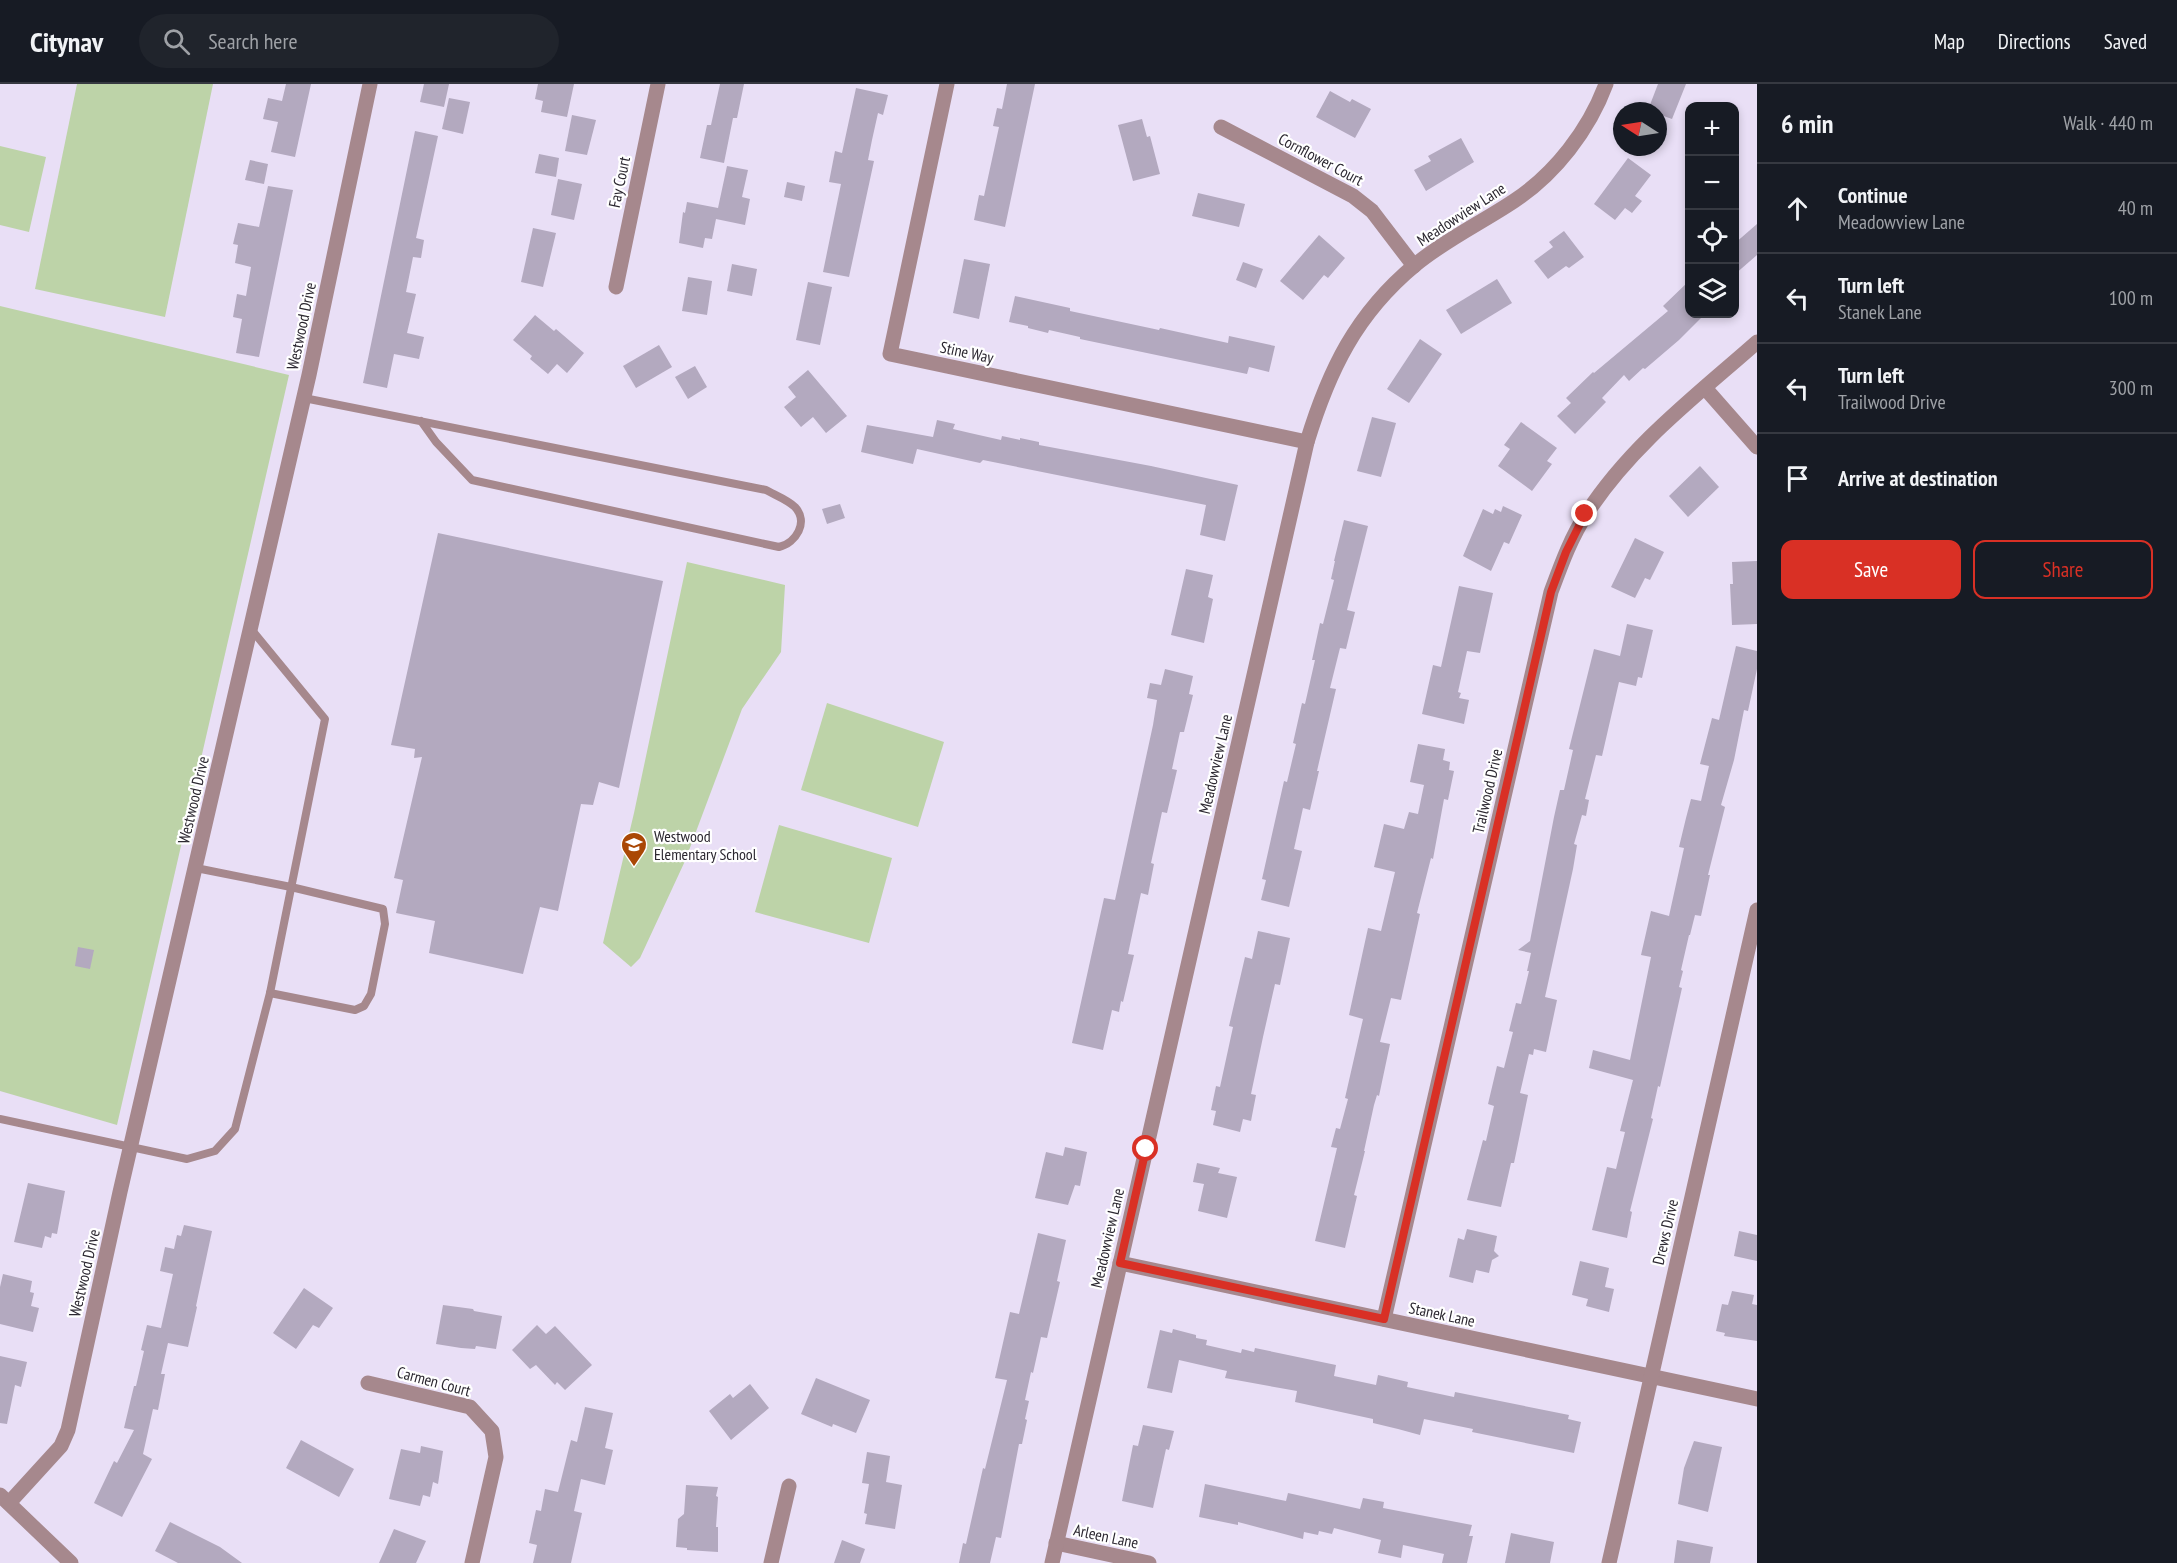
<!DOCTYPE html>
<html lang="en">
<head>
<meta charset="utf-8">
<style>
	:root { --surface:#171b24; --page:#20242c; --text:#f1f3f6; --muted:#9ea1a6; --line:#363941; --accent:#d93025 }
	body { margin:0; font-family:"PT Sans Narrow",sans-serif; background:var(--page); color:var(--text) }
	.controls { position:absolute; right:18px; top:18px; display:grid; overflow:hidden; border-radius:12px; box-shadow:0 3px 9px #0003 }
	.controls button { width:54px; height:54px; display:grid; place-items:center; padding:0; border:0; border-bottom:2px solid var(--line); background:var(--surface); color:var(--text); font:30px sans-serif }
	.compass { position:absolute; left:1613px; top:18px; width:54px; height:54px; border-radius:50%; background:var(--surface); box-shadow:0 3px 9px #0003; rotate:282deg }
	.stop { position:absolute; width:18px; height:18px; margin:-14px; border:4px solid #d93025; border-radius:50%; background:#fff }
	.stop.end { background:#d93025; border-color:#fff; box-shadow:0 2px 6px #0008 }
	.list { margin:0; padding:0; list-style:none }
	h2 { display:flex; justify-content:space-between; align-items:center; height:78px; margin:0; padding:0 24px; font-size:26px }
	h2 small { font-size:20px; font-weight:400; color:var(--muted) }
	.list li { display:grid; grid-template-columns:39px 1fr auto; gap:18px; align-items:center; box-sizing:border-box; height:90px; padding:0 24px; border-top:2px solid var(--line) }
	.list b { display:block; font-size:22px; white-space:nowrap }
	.list p { margin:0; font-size:20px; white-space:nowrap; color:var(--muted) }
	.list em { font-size:20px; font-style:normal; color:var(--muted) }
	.actions { display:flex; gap:12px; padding:18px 24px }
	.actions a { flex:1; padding:14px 0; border:2px solid var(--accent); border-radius:12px; text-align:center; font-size:21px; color:var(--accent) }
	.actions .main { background:var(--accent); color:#fff }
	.icon { flex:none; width:33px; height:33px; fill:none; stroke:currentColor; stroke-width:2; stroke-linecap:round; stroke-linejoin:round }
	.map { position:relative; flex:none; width:1757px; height:1479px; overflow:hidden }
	header { display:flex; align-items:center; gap:36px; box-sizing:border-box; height:84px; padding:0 30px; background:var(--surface); border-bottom:2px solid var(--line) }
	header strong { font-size:28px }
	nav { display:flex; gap:33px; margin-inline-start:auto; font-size:21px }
	.search { width:420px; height:54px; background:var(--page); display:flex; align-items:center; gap:15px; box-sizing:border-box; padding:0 21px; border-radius:33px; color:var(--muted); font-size:22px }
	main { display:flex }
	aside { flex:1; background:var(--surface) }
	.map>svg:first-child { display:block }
</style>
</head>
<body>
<header>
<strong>Citynav</strong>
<div class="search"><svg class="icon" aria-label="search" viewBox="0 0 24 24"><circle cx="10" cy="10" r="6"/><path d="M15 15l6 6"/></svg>Search here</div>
<nav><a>Map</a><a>Directions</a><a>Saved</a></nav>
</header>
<main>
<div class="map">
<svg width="1757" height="1479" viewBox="0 0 1757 1479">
	<rect width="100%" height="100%" fill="#e9dff6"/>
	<!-- green -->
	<g fill="#bdd3a8">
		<polygon points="77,0 213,0 165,233 35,205"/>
		<polygon points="0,62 46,73 29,148 0,141"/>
		<polygon points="0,222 289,291 117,1041 0,1007"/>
		<polygon points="687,478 785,501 781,568 742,625 685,777 640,874 631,883 603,859 634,729"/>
		<polygon points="827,619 944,658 918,743 801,706"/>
		<polygon points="779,741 892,774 869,859 755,828"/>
	</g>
	<!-- building -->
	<g fill="#b3a9bf">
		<polygon points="286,0 311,0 295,73 271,68 278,38 263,35 268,14 282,17"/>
		<polygon points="424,0 449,0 444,23 420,18"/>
		<polygon points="538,0 574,0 567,33 541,28 543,17 535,15"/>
		<polygon points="720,0 744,0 737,34 733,34 724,79 700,74 707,41 711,41"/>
		<polygon points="1007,0 1035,0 1005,143 974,136 979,111 984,112 999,43 993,42 997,24 1002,25"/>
		<polygon points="1658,0 1686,0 1672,35 1658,30 1658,27 1648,26"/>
		<polygon points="856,4 888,11 883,31 878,29 872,56 868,76 874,77 849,193 823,188 841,100 829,98 835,67 842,69"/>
		<polygon points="1330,7 1350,18 1352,15 1371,25 1355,54 1316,33"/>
		<polygon points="449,14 470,18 463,50 442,45"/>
		<polygon points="572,31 596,36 587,71 565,67"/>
		<polygon points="1142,35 1147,53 1150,52 1160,90 1133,97 1118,41"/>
		<polygon points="415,47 438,52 416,154 424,156 421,174 413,173 406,208 416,210 407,249 424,253 419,275 394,270 387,304 363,299"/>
		<polygon points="1461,54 1474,78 1426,107 1414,86 1431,77 1428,72"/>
		<polygon points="539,70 559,74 556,93 535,89"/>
		<polygon points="1628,74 1651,91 1635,112 1642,117 1632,129 1625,124 1615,136 1594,120"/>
		<polygon points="250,76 268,80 264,100 245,96"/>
		<polygon points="727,82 748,86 742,113 750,115 745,141 716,135 712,155 705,154 703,164 679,159 683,128 685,129 687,118 718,124"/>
		<polygon points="558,95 582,100 574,136 551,131"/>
		<polygon points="787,98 805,102 802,117 784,113"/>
		<polygon points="268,102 293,106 259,273 236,269 242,235 233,233 237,210 246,212 251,183 235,179 238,161 233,160 238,139 259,143"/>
		<polygon points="1198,109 1245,120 1239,143 1192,132"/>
		<polygon points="1757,140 1757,171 1734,191 1734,160"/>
		<polygon points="533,144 556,149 543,203 521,198"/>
		<polygon points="1564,147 1584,173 1569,184 1566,182 1548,195 1534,177 1553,163 1549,158"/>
		<polygon points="1319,151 1345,174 1328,194 1324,191 1303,216 1280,197"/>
		<polygon points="964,175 990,180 979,235 953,229"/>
		<polygon points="1243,178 1263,185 1256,204 1236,196"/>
		<polygon points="732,180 757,185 752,212 727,207"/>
		<polygon points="688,193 712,197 707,231 682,227"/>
		<polygon points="1497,195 1512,219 1461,250 1446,226"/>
		<polygon points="1689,197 1689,230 1705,230 1679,256 1645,285 1643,284 1629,297 1624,291 1602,314 1606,318 1575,350 1557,332 1571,319 1566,314 1593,288 1594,289 1668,227 1663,222"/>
		<polygon points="808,198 832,203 820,261 796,256"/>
		<polygon points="1015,212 1070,224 1070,227 1159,246 1160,244 1228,259 1229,252 1275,262 1269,288 1249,283 1247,290 1080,255 1080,253 1049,246 1048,249 1028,244 1028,242 1009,238"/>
		<polygon points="535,231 554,247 556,245 584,269 567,289 557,280 548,290 530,275 532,272 513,256"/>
		<polygon points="1420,255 1442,270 1409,319 1387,305"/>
		<polygon points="659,261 672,283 636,304 623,282"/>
		<polygon points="695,282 707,303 688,315 675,293"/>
		<polygon points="808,286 847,332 826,349 813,333 801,343 784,323 796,313 788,303"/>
		<polygon points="1372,333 1396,339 1381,393 1357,387"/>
		<polygon points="937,336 955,340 953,345 970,349 1001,356 1002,352 1020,356 1020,354 1039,358 1039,361 1151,382 1238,401 1225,457 1200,451 1206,421 983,376 980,379 917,365 913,380 861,368 867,341 933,353"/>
		<polygon points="1521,338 1557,364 1547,377 1552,380 1532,407 1498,382 1510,365 1504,361"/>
		<polygon points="1700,382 1719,403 1688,433 1669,412"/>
		<polygon points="840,420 845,434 827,440 822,425"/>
		<polygon points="1503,422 1522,431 1509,460 1504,458 1491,487 1463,472 1483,425 1493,430 1495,425 1501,428"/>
		<polygon points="1344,436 1368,442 1347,526 1355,528 1346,565 1340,564 1330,604 1336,605 1317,687 1319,687 1310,726 1303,724 1294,765 1302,767 1289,823 1261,816 1266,796 1262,795 1284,697 1287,698 1296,660 1293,659 1302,619 1305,620 1315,576 1312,576 1320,539 1323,540 1334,496 1331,495 1335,477 1334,477"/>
		<polygon points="438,449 663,497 619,704 599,698 593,721 581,720 558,827 540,823 523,890 429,869 435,837 396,829 403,796 394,794 422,673 414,674 415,665 391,661"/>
		<polygon points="1635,454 1664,468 1650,496 1645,494 1635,514 1611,503"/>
		<polygon points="1757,477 1757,540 1732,541 1730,500 1733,500 1732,478"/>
		<polygon points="1186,485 1213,491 1208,513 1213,515 1204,559 1171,551"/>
		<polygon points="1459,502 1493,509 1480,569 1467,567 1458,608 1461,609 1459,614 1469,616 1464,640 1422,630 1433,581 1441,583"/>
		<polygon points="1627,540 1653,546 1642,594 1638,593 1636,602 1619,598 1602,672 1596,671 1585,715 1589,716 1586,732 1582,731 1574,760 1577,761 1573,785 1545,913 1557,916 1546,968 1534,965 1533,971 1529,970 1520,1009 1528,1011 1514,1079 1511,1079 1501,1123 1467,1116 1483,1056 1486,1057 1494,1022 1488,1020 1497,982 1504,984 1513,948 1509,947 1516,919 1521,920 1529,887 1527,887 1531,869 1518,866 1530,857 1554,733 1560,706 1564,706 1573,666 1569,665 1594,565 1620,572"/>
		<polygon points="1736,562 1757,567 1757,585 1748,627 1744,626 1734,676 1721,721 1725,723 1708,791 1710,791 1701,832 1695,831 1690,851 1689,851 1681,886 1683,887 1679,903 1682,904 1660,1003 1658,1002 1651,1034 1653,1035 1630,1127 1632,1128 1627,1154 1592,1146 1607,1083 1616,1085 1625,1048 1620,1047 1633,996 1589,984 1593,966 1630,976 1651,873 1641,871 1651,827 1669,832 1684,764 1679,763 1686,734 1691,715 1701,717 1709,682 1700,680 1712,634 1719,636"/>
		<polygon points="1165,585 1193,592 1189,610 1193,611 1184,648 1180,648 1172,685 1177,686 1167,729 1162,728 1151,779 1154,780 1148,811 1141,809 1128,870 1134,871 1123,918 1121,917 1119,928 1112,926 1103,966 1072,959 1104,814 1115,816 1153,641 1157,616 1147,614 1150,599 1161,601"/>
		<polygon points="1418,660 1445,665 1443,676 1450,678 1449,686 1454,687 1448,716 1444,715 1433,775 1431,774 1417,829 1420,830 1401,916 1391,914 1380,958 1390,960 1379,1012 1377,1011 1374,1021 1364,1067 1365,1067 1354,1111 1357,1112 1345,1164 1315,1157 1337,1064 1331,1063 1336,1044 1340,1045 1348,1015 1345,1014 1363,935 1349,931 1368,844 1381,847 1395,788 1374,783 1384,740 1404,745 1409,728 1418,730 1424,701 1410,698"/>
		<polygon points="1258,847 1290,854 1280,901 1275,900 1263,953 1251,1010 1256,1011 1251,1037 1243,1035 1240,1048 1213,1041 1216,1027 1211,1026 1216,1002 1220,1003 1233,943 1229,942 1245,873 1252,875"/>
		<polygon points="78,863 94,866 90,885 75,882"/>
		<polygon points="1065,1063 1087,1068 1080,1102 1075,1101 1068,1121 1035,1114 1046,1068 1063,1072"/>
		<polygon points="1197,1079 1220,1084 1218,1089 1237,1093 1227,1134 1198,1127 1204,1100 1193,1098"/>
		<polygon points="28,1099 65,1107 57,1150 52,1149 51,1154 45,1152 42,1164 14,1158"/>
		<polygon points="184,1141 212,1147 196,1222 197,1223 188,1263 168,1259 161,1290 165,1290 158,1326 153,1325 143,1370 152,1375 122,1433 94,1419 114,1377 117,1379 134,1346 124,1344 134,1302 136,1302 144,1267 141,1266 147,1241 161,1244 173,1190 160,1187 165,1163 174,1165 177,1151 181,1152"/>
		<polygon points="1467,1145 1497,1152 1494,1167 1499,1172 1492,1176 1489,1189 1476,1186 1473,1199 1449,1193 1458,1154 1464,1156"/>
		<polygon points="1739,1147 1757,1151 1757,1177 1734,1172"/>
		<polygon points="1038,1149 1066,1156 1057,1197 1060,1198 1047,1254 1041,1253 1033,1289 1031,1288 1025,1316 1029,1317 1025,1335 1027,1336 1022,1360 1019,1360 1001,1454 996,1453 990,1479 959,1479 963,1459 966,1460 983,1384 985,1385 1007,1296 995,1294 1010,1228 1019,1230"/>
		<polygon points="1580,1177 1609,1184 1605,1203 1614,1205 1609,1228 1586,1222 1588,1215 1572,1211"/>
		<polygon points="3,1190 32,1197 30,1208 34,1209 31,1222 39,1224 33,1248 0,1240 0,1203"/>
		<polygon points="304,1204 333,1224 319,1244 313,1241 296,1265 273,1249"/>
		<polygon points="1732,1207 1754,1211 1752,1220 1757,1221 1757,1257 1724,1252 1725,1249 1716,1247 1722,1220 1728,1221"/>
		<polygon points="443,1221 473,1225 474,1227 502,1232 496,1265 476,1262 475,1265 461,1264 436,1260"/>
		<polygon points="537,1241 546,1250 555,1242 592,1281 565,1306 557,1298 555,1301 536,1281 530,1285 512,1266"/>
		<polygon points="1173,1245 1196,1251 1196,1254 1207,1256 1206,1261 1241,1269 1242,1265 1254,1268 1255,1264 1336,1281 1334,1292 1376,1301 1378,1291 1408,1298 1407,1303 1454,1313 1455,1308 1569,1331 1568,1335 1581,1338 1574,1369 1472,1348 1473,1345 1424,1335 1420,1351 1398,1345 1373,1339 1373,1335 1295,1318 1297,1307 1225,1294 1227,1287 1179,1276 1172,1309 1147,1304 1160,1246 1172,1249"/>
		<polygon points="0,1272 27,1278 21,1303 15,1301 7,1340 0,1339"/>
		<polygon points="816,1294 870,1316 856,1349 833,1340 832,1343 801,1330"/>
		<polygon points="750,1300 769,1324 731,1356 709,1327 730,1310 733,1314"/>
		<polygon points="585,1323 613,1329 605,1364 613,1366 605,1401 581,1395 574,1427 582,1429 571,1479 533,1479 537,1461 529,1459 536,1426 541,1427 545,1405 558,1408 571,1356 577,1358"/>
		<polygon points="1143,1341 1174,1347 1169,1366 1166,1365 1153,1424 1122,1417 1133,1361 1138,1362"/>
		<polygon points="301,1356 354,1385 339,1413 286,1384"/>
		<polygon points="1694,1357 1722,1363 1708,1428 1678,1420 1684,1384"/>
		<polygon points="421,1362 443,1367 438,1400 433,1398 430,1413 423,1411 420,1422 389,1415 401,1365 420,1369"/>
		<polygon points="867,1368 890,1372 886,1398 902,1401 895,1445 865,1440 867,1430 864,1429 869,1400 862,1399"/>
		<polygon points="1205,1400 1286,1417 1288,1409 1360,1425 1363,1414 1384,1418 1383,1424 1472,1441 1469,1452 1473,1452 1467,1479 1442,1479 1444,1470 1403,1461 1401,1474 1378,1469 1381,1456 1334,1444 1332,1450 1319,1447 1318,1451 1304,1448 1303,1455 1238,1438 1238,1441 1199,1433"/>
		<polygon points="686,1401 718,1403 716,1412 718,1413 716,1443 718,1443 718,1468 687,1466 687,1464 676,1463 678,1435 684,1430"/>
		<polygon points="170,1438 220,1463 242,1479 178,1479 155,1467"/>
		<polygon points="394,1445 426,1457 416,1479 379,1479"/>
		<polygon points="1511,1449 1554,1458 1550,1479 1505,1479"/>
		<polygon points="842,1456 865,1465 860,1479 834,1479"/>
		<polygon points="1677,1456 1713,1463 1710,1479 1674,1479"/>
	</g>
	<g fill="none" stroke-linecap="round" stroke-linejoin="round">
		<!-- service -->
		<g stroke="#a6888d" stroke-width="8">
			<path d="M304 314 766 406C775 411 788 416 795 423 809 438 796 459 779 463L472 396 436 358 421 337"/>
			<polyline points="196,784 291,803 383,825 385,840 371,910 364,922 355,926 270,909"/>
			<polyline points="0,1035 187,1075 215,1067 235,1045 270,909 325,635 251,545"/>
		</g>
		<!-- minor -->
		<g stroke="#a6888d" stroke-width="15">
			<polyline points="947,0 890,270 1307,358"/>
			<polyline points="1221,43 1353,112 1372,127 1414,182"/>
			<polyline points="616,203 658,0"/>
			<polyline points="1705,304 1757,363"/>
			<polyline points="1120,1179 1757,1315"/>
			<path d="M1384 1235 1551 508C1561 481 1571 453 1587 429 1631 361 1697 311 1757 258"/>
			<polyline points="368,1299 470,1323 492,1347 496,1373 472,1479"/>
			<polyline points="0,1411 71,1479"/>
			<polyline points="9,1419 61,1362 68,1346 120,1108 309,291 370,0"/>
			<polyline points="1056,1459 1149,1479"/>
			<polyline points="771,1479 789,1402"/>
			<path d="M1052 1479 1307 358C1329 286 1356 230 1415 181 1445 156 1481 139 1514 117 1555 90 1589 46 1606 0"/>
			<polyline points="1609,1479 1757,826"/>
		</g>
	</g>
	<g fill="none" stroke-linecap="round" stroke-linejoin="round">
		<!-- route -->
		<polyline stroke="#d93025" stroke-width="8" points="1146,1065 1120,1179 1384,1235 1551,508 1566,468 1585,430"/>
	</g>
	<!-- icons -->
	<defs>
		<symbol id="school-pin" viewBox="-11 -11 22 30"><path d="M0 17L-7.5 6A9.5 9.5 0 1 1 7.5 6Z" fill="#aa4805" stroke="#fff"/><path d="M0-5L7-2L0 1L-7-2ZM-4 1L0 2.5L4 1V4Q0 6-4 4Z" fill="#fff"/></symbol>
	</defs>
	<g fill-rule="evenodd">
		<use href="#school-pin" x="619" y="746" width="30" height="40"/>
	</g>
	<g text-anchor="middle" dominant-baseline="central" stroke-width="4.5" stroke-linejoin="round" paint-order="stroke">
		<!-- street labels -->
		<g font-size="16" fill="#2b2730" stroke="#fff">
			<text transform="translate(1321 75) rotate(28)">Cornflower Court</text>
			<text transform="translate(619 98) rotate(-78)">Fay Court</text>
			<text transform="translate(1461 130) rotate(-33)">Meadowview Lane</text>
			<text transform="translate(301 242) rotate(-78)">Westwood Drive</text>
			<text transform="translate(967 268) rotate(12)">Stine Way</text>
			<text transform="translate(1215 680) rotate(-77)">Meadowview Lane</text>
			<text transform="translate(1487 707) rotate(-77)">Trailwood Drive</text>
			<text transform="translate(193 716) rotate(-77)">Westwood Drive</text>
			<text transform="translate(1665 1148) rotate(-77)">Drews Drive</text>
			<text transform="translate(1107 1154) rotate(-77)">Meadowview Lane</text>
			<text transform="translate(84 1189) rotate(-77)">Westwood Drive</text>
			<text transform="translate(1442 1230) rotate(12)">Stanek Lane</text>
			<text transform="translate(434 1297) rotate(15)">Carmen Court</text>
			<text transform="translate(1106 1452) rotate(12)">Arleen Lane</text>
		</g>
		<!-- poi labels -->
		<g font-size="16" fill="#2b2730" stroke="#fff" text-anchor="start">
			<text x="654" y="752">Westwood<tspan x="654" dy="18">Elementary School</tspan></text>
		</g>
	</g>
</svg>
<div class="controls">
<button>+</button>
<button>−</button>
<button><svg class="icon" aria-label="locate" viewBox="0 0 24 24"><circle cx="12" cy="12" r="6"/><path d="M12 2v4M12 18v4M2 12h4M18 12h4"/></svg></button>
<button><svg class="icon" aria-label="layers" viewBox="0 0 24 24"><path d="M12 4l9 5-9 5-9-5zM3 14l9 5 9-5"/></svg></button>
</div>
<svg class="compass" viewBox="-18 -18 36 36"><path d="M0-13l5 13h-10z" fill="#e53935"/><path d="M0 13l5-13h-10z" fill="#9ea1a6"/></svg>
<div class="stop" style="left:1146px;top:1065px"></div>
<div class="stop end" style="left:1585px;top:430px"></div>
</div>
<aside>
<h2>6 min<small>Walk · 440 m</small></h2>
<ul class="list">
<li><svg class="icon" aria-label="ahead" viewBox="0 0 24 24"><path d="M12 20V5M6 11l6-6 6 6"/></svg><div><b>Continue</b><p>Meadowview Lane</p></div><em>40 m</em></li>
<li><svg class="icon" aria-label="left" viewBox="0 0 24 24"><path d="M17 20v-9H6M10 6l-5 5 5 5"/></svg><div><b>Turn left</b><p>Stanek Lane</p></div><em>100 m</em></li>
<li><svg class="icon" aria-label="left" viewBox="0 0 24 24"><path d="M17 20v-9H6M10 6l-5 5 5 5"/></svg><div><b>Turn left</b><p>Trailwood Drive</p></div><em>300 m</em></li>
<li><svg class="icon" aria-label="arrive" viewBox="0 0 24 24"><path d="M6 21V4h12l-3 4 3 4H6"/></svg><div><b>Arrive at destination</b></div></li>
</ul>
<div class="actions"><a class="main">Save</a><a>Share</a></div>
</aside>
</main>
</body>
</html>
